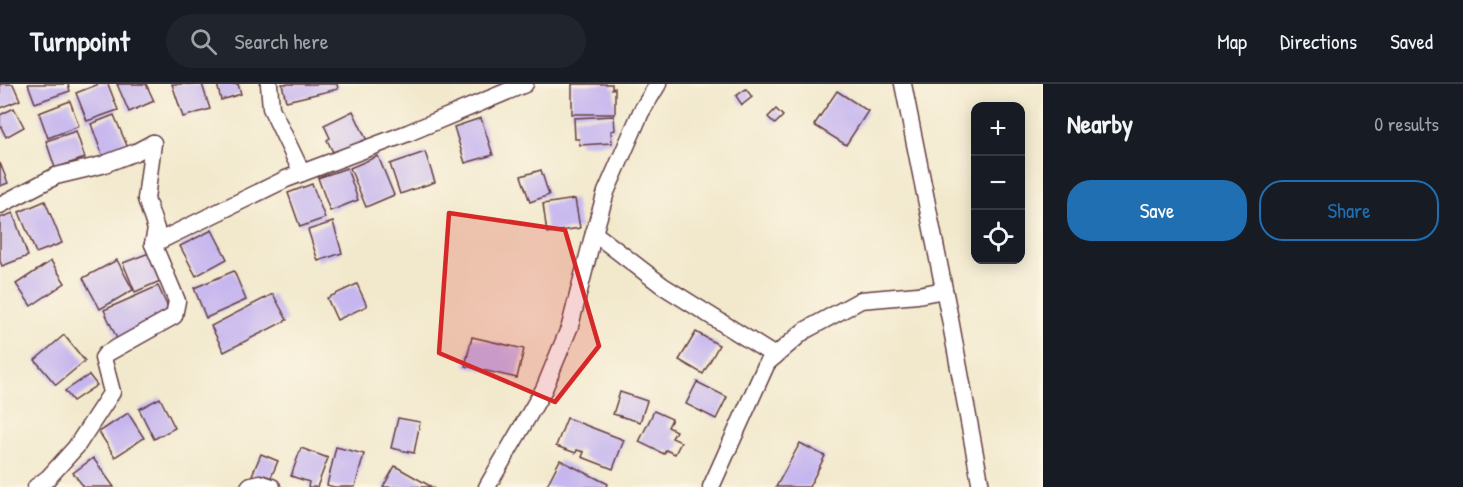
<!DOCTYPE html>
<html lang="en">
<head>
<meta charset="utf-8">
<style>
	:root { --surface:#171b24; --page:#20242c; --text:#f1f3f6; --muted:#9ea1a6; --line:#363941; --accent:#1f6fb2 }
	body { margin:0; font-family:"Patrick Hand",sans-serif; background:var(--page); color:var(--text) }
	.controls { position:absolute; right:18px; top:18px; display:grid; overflow:hidden; border-radius:12px; box-shadow:0 3px 15px #0003 }
	.controls button { width:54px; height:54px; display:grid; place-items:center; padding:0; border:0; border-bottom:2px solid var(--line); background:var(--surface); color:var(--text); font:30px sans-serif }
	.list { margin:0; padding:0; list-style:none }
	h2 { display:flex; justify-content:space-between; align-items:center; height:78px; margin:0; padding:0 24px; font-size:26px }
	h2 small { font-size:20px; font-weight:400; color:var(--muted) }
	.actions { display:flex; gap:12px; padding:18px 24px }
	.actions a { flex:1; padding:14px 0; border:2px solid var(--accent); border-radius:24px; text-align:center; font-size:21px; color:var(--accent) }
	.actions .main { background:var(--accent); color:#fff }
	.icon { flex:none; width:33px; height:33px; fill:none; stroke:currentColor; stroke-width:2; stroke-linecap:round; stroke-linejoin:round }
	.map { position:relative; flex:none; width:1043px; height:403px; overflow:hidden }
	header { display:flex; align-items:center; gap:36px; box-sizing:border-box; height:84px; padding:0 30px; background:var(--surface); border-bottom:2px solid var(--line) }
	header strong { font-size:28px }
	nav { display:flex; gap:33px; margin-inline-start:auto; font-size:21px }
	.search { width:420px; height:54px; background:var(--page); display:flex; align-items:center; gap:15px; box-sizing:border-box; padding:0 21px; border-radius:33px; color:var(--muted); font-size:22px }
	main { display:flex }
	aside { flex:1; background:var(--surface) }
	.map>svg:first-child { display:block }
</style>
</head>
<body>
<header>
<strong>Turnpoint</strong>
<div class="search"><svg class="icon" aria-label="search" viewBox="0 0 24 24"><circle cx="10" cy="10" r="6"/><path d="M15 15l6 6"/></svg>Search here</div>
<nav><a>Map</a><a>Directions</a><a>Saved</a></nav>
</header>
<main>
<div class="map">
<svg width="1043" height="403" viewBox="0 0 1043 403">
	<rect width="100%" height="100%" fill="#fcf5e5"/>
	<filter id="ink" filterUnits="userSpaceOnUse"><feTurbulence type="fractalNoise" baseFrequency=".0167" numOctaves="2"/><feDisplacementMap in="SourceGraphic" scale="12" xChannelSelector="R" yChannelSelector="G"/><feConvolveMatrix kernelMatrix="1 2 1 2 8 2 1 2 1" color-interpolation-filters="sRGB"/></filter>
	<filter id="wash" filterUnits="userSpaceOnUse"><feTurbulence type="fractalNoise" baseFrequency=".008" numOctaves="4" result="noise"/><feDisplacementMap in="SourceGraphic" scale="24" xChannelSelector="R" yChannelSelector="G"/><feGaussianBlur stdDeviation="1.35" result="paint"/><feColorMatrix in="noise" values="0 0 0 0 0 0 0 0 0 0 0 0 0 0 0 0 0 1.4 0 .05"/><feComposite in="paint" operator="in"/></filter>
	<g filter="url(#wash)">
		<rect width="100%" height="100%" fill="#f2e9cd"/>
		<g id="blocks">
			<!-- building -->
			<g fill="#c6b6ef">
				<polygon points="0,0 13,0 20,16 0,24"/>
				<polygon points="28,0 68,0 70,7 35,19"/>
				<polygon points="99,0 108,0 118,26 87,37 76,9"/>
				<polygon points="117,0 146,0 154,17 129,28"/>
				<polygon points="172,0 202,0 210,25 183,33"/>
				<polygon points="217,0 238,0 241,10 221,16"/>
				<polygon points="282,0 337,0 338,5 286,17"/>
				<polygon points="572,0 612,0 612,5 615,4 615,30 572,30"/>
				<polygon points="746,5 752,13 742,21 736,12"/>
				<polygon points="837,7 868,27 846,61 814,41"/>
				<polygon points="70,17 79,42 48,54 39,29"/>
				<polygon points="14,24 24,43 6,53 0,41 0,31"/>
				<polygon points="776,25 783,32 775,40 768,33"/>
				<polygon points="353,27 367,57 338,71 336,67 333,68 327,56 330,54 324,41"/>
				<polygon points="114,31 128,64 103,73 91,40"/>
				<polygon points="614,32 615,46 611,47 612,59 580,61 579,55 575,55 574,34"/>
				<polygon points="481,34 493,71 465,79 454,43"/>
				<polygon points="76,47 85,74 55,84 46,57"/>
				<polygon points="425,68 435,98 400,110 390,80"/>
				<polygon points="378,72 394,111 366,123 350,84"/>
				<polygon points="0,79 8,99 0,102"/>
				<polygon points="347,84 358,116 330,127 318,94"/>
				<polygon points="541,86 549,111 530,118 521,92"/>
				<polygon points="312,100 325,134 300,143 288,109"/>
				<polygon points="575,115 580,144 547,149 543,120"/>
				<polygon points="45,117 62,159 36,169 19,128"/>
				<polygon points="13,129 28,172 2,182 0,177 0,134"/>
				<polygon points="333,138 342,169 318,177 308,146"/>
				<polygon points="212,146 227,175 196,192 180,162"/>
				<polygon points="149,169 160,197 135,208 123,179"/>
				<polygon points="117,176 133,206 100,225 83,194"/>
				<polygon points="51,177 65,199 31,222 16,200"/>
				<polygon points="234,187 246,216 206,234 194,204"/>
				<polygon points="357,200 367,222 337,236 327,214"/>
				<polygon points="158,202 172,232 118,257 104,226"/>
				<polygon points="273,210 287,236 224,268 211,242"/>
				<polygon points="696,248 719,261 703,290 679,276"/>
				<polygon points="64,251 85,277 56,301 35,276"/>
				<polygon points="472,253 524,265 517,294 465,282"/>
				<polygon points="89,291 97,301 73,317 65,307"/>
				<polygon points="697,298 727,313 716,335 686,320"/>
				<polygon points="620,308 647,317 640,338 613,330"/>
				<polygon points="160,314 175,344 154,355 139,325"/>
				<polygon points="654,327 672,335 668,343 676,347 672,354 681,358 675,370 666,366 664,370 639,358"/>
				<polygon points="128,329 144,354 115,373 99,348"/>
				<polygon points="398,334 420,338 414,369 391,364"/>
				<polygon points="567,334 624,356 613,385 582,373 584,368 577,366 576,369 556,362"/>
				<polygon points="800,359 825,372 809,403 776,403"/>
				<polygon points="336,363 364,370 355,403 334,403 327,401"/>
				<polygon points="301,364 328,374 317,403 308,403 309,398 291,392"/>
				<polygon points="261,370 278,377 269,398 252,391"/>
				<polygon points="93,374 114,403 84,403 73,389"/>
				<polygon points="560,376 608,400 607,403 546,403"/>
				<polygon points="395,382 432,403 383,403"/>
			</g>
		</g>
	</g>
	<g filter="url(#ink)">
		<use href="#blocks" fill-opacity="0" stroke="#633d43" stroke-width="1.5"/>
		<g fill="none" stroke-linecap="round" stroke-linejoin="round">
			<defs>
				<g id="minor">
					<polyline points="269,0 271,24 302,89"/>
					<polyline points="903,0 950,235 981,403"/>
					<polyline points="0,121 56,92 102,81 136,68 153,59"/>
					<polyline points="594,149 663,202 775,272"/>
					<polyline points="153,160 286,95 408,49 525,0"/>
					<polyline points="36,403 48,394 76,363 112,308 103,274 106,270 174,232 177,217 153,160 156,145 146,115 153,59"/>
					<polyline points="249,403 251,401 260,399 272,403"/>
					<polyline points="487,403 544,305 570,242 592,156 606,108 641,28 658,0"/>
					<polyline points="711,403 767,279 804,247 861,216 918,211 944,206"/>
				</g>
			</defs>
			<!-- minor casing -->
			<use href="#minor" stroke="#633d43" stroke-width="19"/>
			<!-- minor -->
			<use href="#minor" stroke="#fff" stroke-width="16"/>
		</g>
	</g>
	<!-- marked area -->
	<path fill="#d62828" fill-opacity="0.2" stroke="#d62828" stroke-width="4.5" stroke-linejoin="round" d="M449 129 565 146 599 262 555 318 439 269Z"/>
</svg>
<div class="controls">
<button>+</button>
<button>−</button>
<button><svg class="icon" aria-label="locate" viewBox="0 0 24 24"><circle cx="12" cy="12" r="6"/><path d="M12 2v4M12 18v4M2 12h4M18 12h4"/></svg></button>
</div>
</div>
<aside>
<h2>Nearby<small>0 results</small></h2>
<ul class="list">
</ul>
<div class="actions"><a class="main">Save</a><a>Share</a></div>
</aside>
</main>
</body>
</html>
